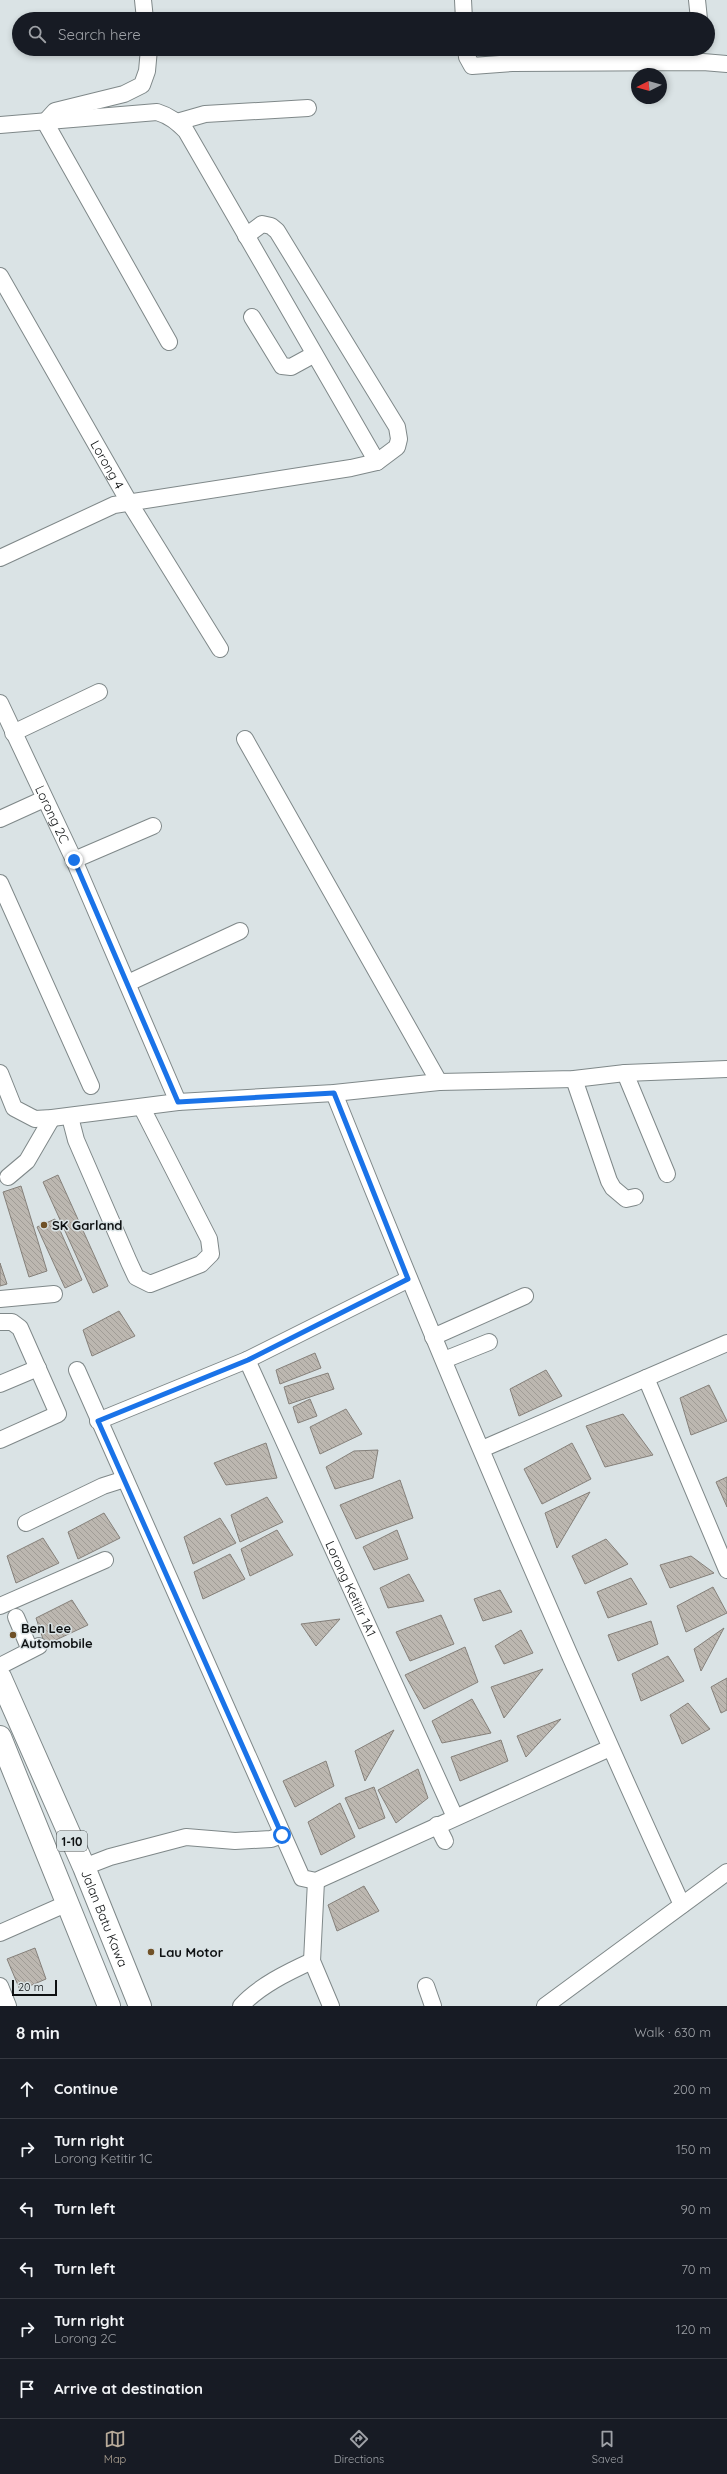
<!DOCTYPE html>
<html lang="en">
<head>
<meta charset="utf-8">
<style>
	:root { --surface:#171b24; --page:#242831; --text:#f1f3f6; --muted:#9ea1a6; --line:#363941; --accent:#b7aa99 }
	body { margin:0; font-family:Quicksand,sans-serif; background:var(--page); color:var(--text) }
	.compass { position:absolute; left:631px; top:68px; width:36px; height:36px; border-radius:50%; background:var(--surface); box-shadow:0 2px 6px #0003; rotate:265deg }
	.scale { position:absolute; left:12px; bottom:10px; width:45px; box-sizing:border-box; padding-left:4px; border:2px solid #0e1112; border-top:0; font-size:11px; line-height:14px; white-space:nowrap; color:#0e1112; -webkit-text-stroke:3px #dae3e5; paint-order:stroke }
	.stop { position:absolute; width:12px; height:12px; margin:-9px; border:3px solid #1a73e8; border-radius:50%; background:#fff }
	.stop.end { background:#1a73e8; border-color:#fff; box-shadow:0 1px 4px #0008 }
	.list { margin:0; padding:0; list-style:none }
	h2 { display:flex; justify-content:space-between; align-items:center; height:52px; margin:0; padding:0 16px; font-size:17px }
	h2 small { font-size:13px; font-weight:400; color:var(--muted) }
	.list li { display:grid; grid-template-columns:26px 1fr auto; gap:12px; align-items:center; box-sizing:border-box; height:60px; padding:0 16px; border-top:1px solid var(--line) }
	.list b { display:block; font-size:15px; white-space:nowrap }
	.list p { margin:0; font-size:13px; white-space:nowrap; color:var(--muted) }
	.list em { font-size:13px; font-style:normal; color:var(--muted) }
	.icon { flex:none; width:22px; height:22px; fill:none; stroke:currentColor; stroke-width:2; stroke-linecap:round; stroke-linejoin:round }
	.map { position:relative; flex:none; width:727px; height:2006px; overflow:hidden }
	.search { position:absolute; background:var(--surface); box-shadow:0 2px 6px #0003; left:12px; right:12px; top:12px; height:44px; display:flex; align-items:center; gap:10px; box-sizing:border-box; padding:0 14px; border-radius:22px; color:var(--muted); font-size:15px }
	.sheet { height:412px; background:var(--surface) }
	nav { display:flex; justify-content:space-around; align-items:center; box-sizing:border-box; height:56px; border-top:1px solid var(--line); background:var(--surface); font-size:11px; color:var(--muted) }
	nav a { display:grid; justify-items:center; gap:2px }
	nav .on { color:var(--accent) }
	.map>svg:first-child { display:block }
</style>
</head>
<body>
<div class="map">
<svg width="727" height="2006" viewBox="0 0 727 2006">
	<defs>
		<pattern id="building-back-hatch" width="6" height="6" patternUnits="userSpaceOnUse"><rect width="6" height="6" fill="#bcb7b0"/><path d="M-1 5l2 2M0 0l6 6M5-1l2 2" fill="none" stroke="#a09c96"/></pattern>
	</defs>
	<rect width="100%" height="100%" fill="#dae3e5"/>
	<!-- building -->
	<g fill="url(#building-back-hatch)" stroke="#85807a">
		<polygon points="58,1175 108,1286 93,1293 43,1182"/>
		<polygon points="21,1186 47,1271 29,1277 3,1192"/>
		<polygon points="55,1219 82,1280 65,1288 37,1227"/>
		<polygon points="0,1263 7,1284 0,1286"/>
		<polygon points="119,1311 135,1336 92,1356 83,1330"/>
		<polygon points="315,1353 321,1368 280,1384 276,1370"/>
		<polygon points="546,1370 562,1396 519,1416 510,1389"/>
		<polygon points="328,1373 334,1389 289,1404 284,1387"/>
		<polygon points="709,1385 727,1421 691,1435 680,1398"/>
		<polygon points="310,1399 317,1416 298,1423 293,1407"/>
		<polygon points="346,1409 362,1434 320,1454 310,1427"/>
		<polygon points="623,1414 653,1455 605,1467 586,1426"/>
		<polygon points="266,1443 277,1478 226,1485 214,1463"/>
		<polygon points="572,1443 591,1479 542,1504 524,1469"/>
		<polygon points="378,1450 373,1478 335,1489 326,1467 354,1451"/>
		<polygon points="727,1477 727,1507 716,1482"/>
		<polygon points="400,1480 413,1518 356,1539 340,1505"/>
		<polygon points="590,1492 557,1548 545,1513"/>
		<polygon points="267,1497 283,1522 240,1542 231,1515"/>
		<polygon points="104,1513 120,1538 78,1559 68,1532"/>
		<polygon points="220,1518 236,1543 193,1564 184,1537"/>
		<polygon points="277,1530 293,1555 250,1576 241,1549"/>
		<polygon points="397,1530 408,1559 374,1570 363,1547"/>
		<polygon points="43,1538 59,1563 16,1583 7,1556"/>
		<polygon points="606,1539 628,1564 585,1584 572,1556"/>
		<polygon points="230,1554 245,1579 203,1599 194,1572"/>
		<polygon points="691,1556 714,1573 670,1588 660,1565"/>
		<polygon points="409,1574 424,1601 388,1608 380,1588"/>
		<polygon points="631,1578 647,1604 608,1618 597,1592"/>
		<polygon points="713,1587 727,1613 686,1632 677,1606"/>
		<polygon points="500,1590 512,1612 483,1621 474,1599"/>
		<polygon points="72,1600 88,1625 45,1645 36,1618"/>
		<polygon points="441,1615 454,1644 410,1661 396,1632"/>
		<polygon points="340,1619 316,1646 301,1624"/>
		<polygon points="651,1621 658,1644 618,1661 608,1635"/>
		<polygon points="724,1628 701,1671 694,1649"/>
		<polygon points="521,1630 533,1653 504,1664 495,1646"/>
		<polygon points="465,1647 478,1682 424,1709 405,1675"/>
		<polygon points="668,1656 684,1681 641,1701 632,1674"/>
		<polygon points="543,1669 504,1718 491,1687"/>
		<polygon points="727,1678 727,1710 721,1713 711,1687"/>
		<polygon points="472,1699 491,1733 442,1743 432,1721"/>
		<polygon points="688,1703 710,1729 682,1744 670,1715"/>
		<polygon points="561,1719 526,1757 517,1736"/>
		<polygon points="394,1730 365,1781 355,1751"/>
		<polygon points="501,1740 508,1761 460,1781 451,1757"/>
		<polygon points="326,1761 334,1786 295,1807 283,1781"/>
		<polygon points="418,1769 428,1798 396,1823 378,1790"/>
		<polygon points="374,1787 385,1818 359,1829 345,1798"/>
		<polygon points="340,1803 355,1837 321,1855 308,1822"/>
		<polygon points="364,1886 379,1911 337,1931 328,1905"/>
		<polygon points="35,1948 46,1979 20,1990 7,1959"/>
	</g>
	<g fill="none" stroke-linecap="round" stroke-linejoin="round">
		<defs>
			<g id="minor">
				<polyline points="143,0 145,19"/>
				<polyline points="463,0 464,19"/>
				<polyline points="697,0 699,19"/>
				<polyline points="466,49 467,57 472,66 512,63 703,62 727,64"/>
				<polyline points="45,122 169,342"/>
				<polyline points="45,122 55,111 124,94 142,85 147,71 149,49"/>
				<polyline points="177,122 205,114 308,108"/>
				<path d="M0 125 157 112C170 116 177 122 186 131L377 462 351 468 114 505 0 558"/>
				<polyline points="246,236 262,224 271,226 277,231 397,427 399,439 397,447 377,462"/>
				<path id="s1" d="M0 276 129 502 220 649"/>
				<polyline points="252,317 282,366 291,367 313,355"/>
				<path id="s2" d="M0 703 74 860 178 1102"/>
				<polyline points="13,733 99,692"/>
				<polyline points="245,739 439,1082"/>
				<polyline points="0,819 44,799"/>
				<polyline points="74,860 153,826"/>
				<polyline points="0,883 91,1086"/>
				<polyline points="128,983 240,931"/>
				<polyline points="0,1073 14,1108 35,1119 52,1118 178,1102 334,1093 439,1082 574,1079 625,1073 727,1069"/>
				<polyline points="625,1073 667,1174"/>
				<polyline points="574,1079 609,1181 613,1188 626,1199 635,1197"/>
				<path d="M334 1093C443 1366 559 1637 682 1905"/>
				<polyline points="70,1117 76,1140 129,1262 136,1277 150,1284 201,1264 211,1254 209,1239 142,1108"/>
				<polyline points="8,1177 27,1161 52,1118"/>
				<polyline points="0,1299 54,1294"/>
				<polyline points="0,1322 12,1322 20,1328 58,1414 0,1440"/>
				<polyline points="433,1337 525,1296"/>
				<path id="s3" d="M247 1360 455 1817"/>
				<polyline points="444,1360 489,1342"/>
				<polyline points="77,1370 302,1878 316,1881 610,1748"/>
				<polyline points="646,1378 727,1570"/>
				<polyline points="0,1384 38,1368"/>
				<polyline points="98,1421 247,1360 409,1279"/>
				<polyline points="482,1449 727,1343"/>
				<polyline points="26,1523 103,1486 125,1479"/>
				<polyline points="0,1606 105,1560"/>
				<polyline points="16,1617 30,1650"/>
				<polyline points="0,1666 39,1646"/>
				<polyline points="437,1825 445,1841"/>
				<polyline points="84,1867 110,1857 186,1837 235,1841 271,1839 282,1835"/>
				<polyline points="316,1881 312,1961 331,2006"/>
				<polyline points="0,1933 68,1903"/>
				<polyline points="0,1986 8,2006"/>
				<polyline points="426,1986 433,2006"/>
				<path d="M241 2006C259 1986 288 1972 312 1961"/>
				<polyline points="545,2006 727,1872"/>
			</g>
			<g id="highway">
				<path id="s4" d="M0 1677 84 1867 140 2006"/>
				<polyline points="0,1737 109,2006"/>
			</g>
		</defs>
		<!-- minor casing -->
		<use href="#minor" stroke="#7f8889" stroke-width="18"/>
		<!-- highway casing -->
		<use href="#highway" stroke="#7f8889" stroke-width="24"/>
		<!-- minor -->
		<use href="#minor" stroke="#fff" stroke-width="16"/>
		<!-- highway -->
		<use href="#highway" stroke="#fff" stroke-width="22"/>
	</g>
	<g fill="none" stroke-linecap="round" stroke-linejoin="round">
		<!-- route -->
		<polyline stroke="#1a73e8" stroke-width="5" points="74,860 178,1102 334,1093 408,1279 248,1360 98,1421 282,1835"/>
	</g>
	<!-- markers -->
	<g fill="#705127" stroke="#dae3e5" stroke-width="1.5">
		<circle cx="44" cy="1225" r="4"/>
		<circle cx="13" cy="1635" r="4"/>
		<circle cx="151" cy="1952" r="4"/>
	</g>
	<g text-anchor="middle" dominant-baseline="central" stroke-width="3" stroke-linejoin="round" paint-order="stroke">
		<!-- shield labels -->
		<rect fill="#dae3e5" stroke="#4b5051" stroke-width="1" x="57" y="1831" width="30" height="20" rx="3"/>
		<g font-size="12" font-weight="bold" fill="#0e1112">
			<text x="72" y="1841">1-10</text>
		</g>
		<!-- street labels -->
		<g font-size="13" fill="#0e1112" stroke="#dae3e5">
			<text stroke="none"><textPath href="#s1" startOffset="217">Lorong 4</textPath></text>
			<text stroke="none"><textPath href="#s2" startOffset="123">Lorong 2C</textPath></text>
			<text stroke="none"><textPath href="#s3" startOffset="251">Lorong Ketitir 1A1</textPath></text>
			<text stroke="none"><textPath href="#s4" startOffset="263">Jalan Batu Kawa</textPath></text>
		</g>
		<!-- poi labels -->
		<g font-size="13" font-weight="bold" fill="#0e1112" stroke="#dae3e5" text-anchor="start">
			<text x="52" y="1225">SK Garland</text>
			<text x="21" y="1628">Ben Lee<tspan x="21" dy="15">Automobile</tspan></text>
			<text x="159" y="1952">Lau Motor</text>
		</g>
	</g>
</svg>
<svg class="compass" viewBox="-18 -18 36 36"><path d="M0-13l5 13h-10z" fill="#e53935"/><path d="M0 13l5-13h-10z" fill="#9ea1a6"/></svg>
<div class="scale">20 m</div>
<div class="stop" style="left:282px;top:1835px"></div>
<div class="stop end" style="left:74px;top:860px"></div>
<div class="search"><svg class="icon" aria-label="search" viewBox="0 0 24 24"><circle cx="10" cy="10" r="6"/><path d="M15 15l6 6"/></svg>Search here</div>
</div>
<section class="sheet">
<h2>8 min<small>Walk · 630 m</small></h2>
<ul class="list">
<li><svg class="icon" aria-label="ahead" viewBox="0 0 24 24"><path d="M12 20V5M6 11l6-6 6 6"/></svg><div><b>Continue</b></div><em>200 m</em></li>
<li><svg class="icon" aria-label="right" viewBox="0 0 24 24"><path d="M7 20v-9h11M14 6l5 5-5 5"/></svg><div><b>Turn right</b><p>Lorong Ketitir 1C</p></div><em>150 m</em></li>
<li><svg class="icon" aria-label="left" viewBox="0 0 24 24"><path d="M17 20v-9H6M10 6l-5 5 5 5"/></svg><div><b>Turn left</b></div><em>90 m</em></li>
<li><svg class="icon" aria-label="left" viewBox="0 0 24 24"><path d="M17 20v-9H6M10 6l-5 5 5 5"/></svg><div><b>Turn left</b></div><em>70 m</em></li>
<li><svg class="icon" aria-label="right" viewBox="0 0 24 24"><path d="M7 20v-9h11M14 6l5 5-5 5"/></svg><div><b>Turn right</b><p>Lorong 2C</p></div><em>120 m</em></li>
<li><svg class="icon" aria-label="arrive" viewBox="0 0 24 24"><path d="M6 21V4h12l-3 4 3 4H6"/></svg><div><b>Arrive at destination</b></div></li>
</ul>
</section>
<nav>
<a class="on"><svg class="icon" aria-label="map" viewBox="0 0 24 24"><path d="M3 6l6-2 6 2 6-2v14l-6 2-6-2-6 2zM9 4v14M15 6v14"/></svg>Map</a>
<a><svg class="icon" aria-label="directions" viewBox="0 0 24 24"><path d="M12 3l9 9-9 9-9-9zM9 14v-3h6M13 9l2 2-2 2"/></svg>Directions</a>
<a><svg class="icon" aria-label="saved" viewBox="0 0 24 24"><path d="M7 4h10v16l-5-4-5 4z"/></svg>Saved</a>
</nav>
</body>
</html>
